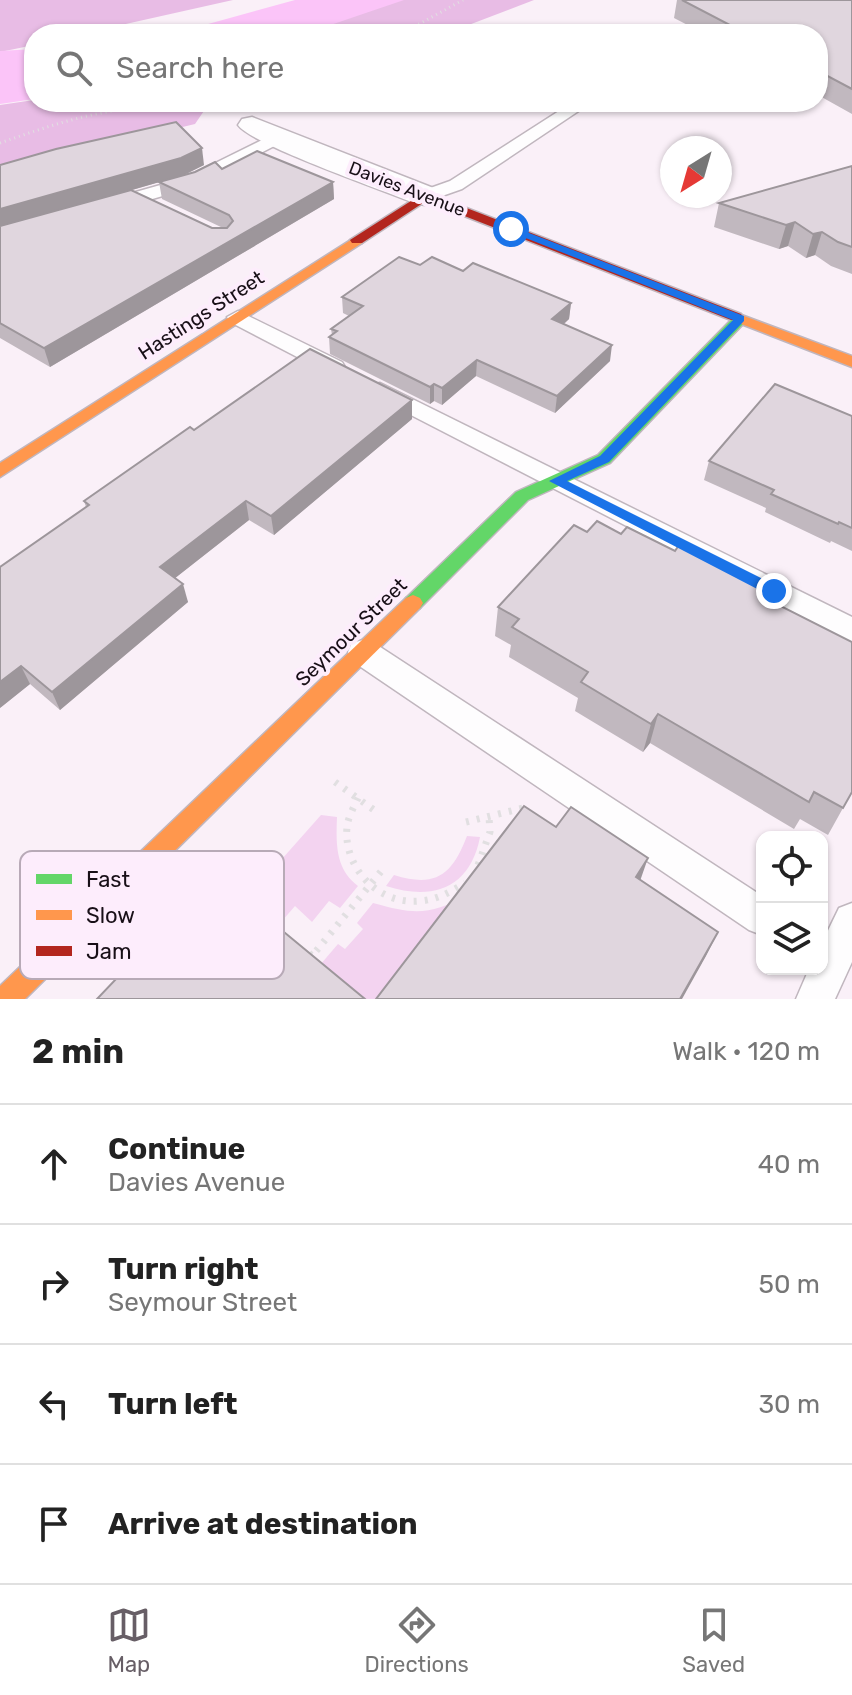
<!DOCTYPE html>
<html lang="en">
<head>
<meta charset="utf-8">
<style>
	:root { --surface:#fff; --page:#f6f6f6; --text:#222; --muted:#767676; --line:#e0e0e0; --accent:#675e66 }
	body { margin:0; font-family:Rubik,sans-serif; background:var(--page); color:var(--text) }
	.controls { position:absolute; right:24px; bottom:24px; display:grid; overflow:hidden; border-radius:16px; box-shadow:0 2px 6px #0004 }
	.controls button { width:72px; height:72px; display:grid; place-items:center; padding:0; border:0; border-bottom:2px solid var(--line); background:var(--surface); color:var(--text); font:40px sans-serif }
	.compass { position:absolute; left:660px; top:136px; width:72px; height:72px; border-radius:50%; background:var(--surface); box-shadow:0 2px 6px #0004; rotate:217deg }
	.stop { position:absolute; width:24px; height:24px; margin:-18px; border:6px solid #1a73e8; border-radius:50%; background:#fff }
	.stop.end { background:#1a73e8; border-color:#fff; box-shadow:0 2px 8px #0008 }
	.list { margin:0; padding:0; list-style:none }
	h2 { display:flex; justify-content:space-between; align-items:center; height:104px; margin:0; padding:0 32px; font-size:34px }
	h2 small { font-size:26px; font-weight:400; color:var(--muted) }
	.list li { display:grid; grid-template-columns:52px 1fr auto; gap:24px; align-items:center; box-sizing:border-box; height:120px; padding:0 32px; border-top:2px solid var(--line) }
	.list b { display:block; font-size:30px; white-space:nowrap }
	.list p { margin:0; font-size:26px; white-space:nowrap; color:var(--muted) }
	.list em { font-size:26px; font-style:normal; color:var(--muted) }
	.icon { flex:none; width:44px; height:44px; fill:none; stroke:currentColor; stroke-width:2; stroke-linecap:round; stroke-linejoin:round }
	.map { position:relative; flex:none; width:852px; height:999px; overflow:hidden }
	.search { position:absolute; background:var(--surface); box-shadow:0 2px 6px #0004; left:24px; right:24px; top:24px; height:88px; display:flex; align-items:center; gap:20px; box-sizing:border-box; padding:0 28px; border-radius:32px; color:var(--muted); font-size:30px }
	.sheet { height:584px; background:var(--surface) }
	nav { display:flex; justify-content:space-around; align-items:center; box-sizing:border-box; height:112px; border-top:2px solid var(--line); background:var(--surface); font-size:22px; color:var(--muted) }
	nav a { display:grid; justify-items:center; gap:4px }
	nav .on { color:var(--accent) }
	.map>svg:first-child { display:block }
</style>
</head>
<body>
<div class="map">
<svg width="852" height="999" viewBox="0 0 852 999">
	<rect width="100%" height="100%" fill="#faf0f8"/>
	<!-- green -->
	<g fill="#f3d3f0">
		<path d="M321 815 337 817C336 843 335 869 358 886L340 908 329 901 312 922 295 906 282 921 251 894Z"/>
		<path d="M467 836 480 837C470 889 432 901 386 886L394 875C436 888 452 875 467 836Z"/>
		<path d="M469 895 389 999H347L314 972 338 944 345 949 363 929 357 923 373 903C416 915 429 915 469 895Z"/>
	</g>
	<!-- forest -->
	<g fill="#e8bce5">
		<polygon points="0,0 233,0 81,34 34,34 34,45 0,52"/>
		<polygon points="385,0 534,0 445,34 298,34"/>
		<polygon points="34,100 34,102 210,102 195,124 0,171 0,105"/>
	</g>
	<!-- water -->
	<g fill="#fbc4f8">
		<polygon points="295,0 404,0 304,34 172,34"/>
		<polygon points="34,49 34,99 0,104 0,51"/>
	</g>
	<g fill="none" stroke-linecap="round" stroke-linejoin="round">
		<defs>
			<g id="lane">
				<polygon points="573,102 592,102 462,189 425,202 416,196 419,192 450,181"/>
				<polygon points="276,133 282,134 284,138 282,142 197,186 111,211 102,205 104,201 185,178"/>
				<polygon points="238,311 342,362 345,367 342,372 326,372 230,322 227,317"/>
				<polygon points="380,383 852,617 852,642 372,395 368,390 372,385"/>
				<polygon points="363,640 374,643 762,896 762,935 749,930 352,661 348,652 352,643"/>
				<polygon points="852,903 852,962 835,999 796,999 809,969 822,969 822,943 839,908"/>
			</g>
			<path id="street" d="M252 117 436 189 441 196 436 203 425 205 414 203C383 190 252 145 238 125L242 119Z"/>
			<polygon id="fast" points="740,315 747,319 745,322 610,463 528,500 420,608 413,611 406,608 403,603 406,598 516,492 598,455 735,316"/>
			<g id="slow">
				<polygon points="357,236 364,240 362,243 0,477 0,463"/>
				<polygon points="736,313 852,356 852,367 731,320 731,314"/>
				<polygon points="413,595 420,598 423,603 420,608 25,999 0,999 0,986 406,598"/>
			</g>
			<polygon id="jam" points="425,192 741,314 743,317 741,320 731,320 426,201 362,243 352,243 350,240"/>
		</defs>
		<!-- lane casing -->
		<use href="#lane" stroke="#c0b6be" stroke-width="3"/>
		<!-- street casing -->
		<use href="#street" stroke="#c0b6be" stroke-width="3"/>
		<!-- fast casing -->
		<use href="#fast" stroke="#c0b6be" stroke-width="3"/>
		<!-- slow casing -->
		<use href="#slow" stroke="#c0b6be" stroke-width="3"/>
		<!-- jam casing -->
		<use href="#jam" stroke="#c0b6be" stroke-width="3"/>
		<!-- path-far1 -->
		<g stroke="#e1dfe1" stroke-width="3" stroke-dasharray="1 4" stroke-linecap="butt">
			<polyline points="401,34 463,0"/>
			<path d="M0 143C46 127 91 111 140 108 167 106 196 115 220 102"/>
		</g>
		<!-- path -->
		<g stroke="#e1dfe1" stroke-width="7" stroke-dasharray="3 8" stroke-linecap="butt">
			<polyline points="335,782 374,810"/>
			<path d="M358 798C354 807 348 817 347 827 343 867 378 905 419 901 437 900 450 892 465 883"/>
			<polyline points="466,822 523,808"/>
			<polyline points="478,865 490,832 489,817"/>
			<polyline points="309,953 312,956 383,869"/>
		</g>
		<!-- lane -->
		<use href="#lane" fill="#fefdfe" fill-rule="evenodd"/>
		<!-- street -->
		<use href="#street" fill="#fefdfe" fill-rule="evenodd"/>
		<!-- fast -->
		<use href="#fast" fill="#63d668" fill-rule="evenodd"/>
		<!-- slow -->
		<use href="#slow" fill="#ff974d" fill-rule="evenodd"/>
		<!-- jam -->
		<use href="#jam" fill="#b3261e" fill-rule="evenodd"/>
	</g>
	<!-- wall -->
	<g fill="#c1b8bf" fill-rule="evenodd">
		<polygon points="677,0 852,0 852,114 818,95 818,34 705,34 674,18"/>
		<path d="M0 165H204L186 174 222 169 333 182 334 199 50 367 0 338ZM159 182 162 199 223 228H212L132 190Z"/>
		<polygon points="852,166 852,274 831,266 815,255 806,258 788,246 779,249 714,227 719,203"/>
		<polygon points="420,265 463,271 571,303 569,319 564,324 610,361 555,413 476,376 442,405 434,401 430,404 330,354 329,337 332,335 331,329 349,316 343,313 342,297"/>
		<polygon points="412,400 412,419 274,535 249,520 175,578 188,602 60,710 30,684 0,708 86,507 84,501 194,430"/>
		<polygon points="852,416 852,551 831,541 830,543 765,512 766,508 704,480 709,461"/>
		<polygon points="587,532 621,534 761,596 843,808 828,835 800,819 794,829 650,743 643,752 575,711 578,698 509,657 511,645 495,636 498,607"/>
	</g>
	<!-- shaded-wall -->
	<g fill="#9d969b">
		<polygon points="202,148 204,165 184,175 0,228 0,209"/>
		<polygon points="333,182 334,199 50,367 44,348"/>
		<polygon points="795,222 788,246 779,249 786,225"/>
		<polygon points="822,232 815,255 806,258 813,234"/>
		<polygon points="571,303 569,319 550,336 552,319"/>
		<polygon points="612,345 610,361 555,413 557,396"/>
		<polygon points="477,360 476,376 442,405 442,388"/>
		<polygon points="434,384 434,401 430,404 430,387"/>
		<polygon points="412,400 412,419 274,535 271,516"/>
		<polygon points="246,501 249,520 165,586 160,567"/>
		<polygon points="183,584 188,602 60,710 52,692"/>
		<polygon points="21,666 30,684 0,708 0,682"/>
		<polygon points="658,714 650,743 643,752 651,724"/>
		<polygon points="648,858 639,884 636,877"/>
		<polygon points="718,932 706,956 682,999 680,999"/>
	</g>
	<!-- building -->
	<g fill="#e0d6de" stroke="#9d969b" stroke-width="2">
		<polygon points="682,0 852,0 852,89 818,71 818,34 747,34"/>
		<polygon points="176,122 202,148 181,158 0,209 0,165 56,149"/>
		<polygon points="257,151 333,182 44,348 0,323 0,226 131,190 212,228 227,228 233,221 229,215 159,182 195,172 215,162 222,169"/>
		<polygon points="852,166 852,247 838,242 822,232 813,234 795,222 786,225 719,203"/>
		<polygon points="399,257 420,265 432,257 463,271 473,263 571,303 552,319 612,345 557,396 477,360 442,388 434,384 430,387 329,337 337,331 331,329 363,306 342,297"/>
		<polygon points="310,349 412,400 271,516 246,501 160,567 183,584 52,692 21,666 0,682 0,567 89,505 84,501 190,427 194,430"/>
		<polygon points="775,384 852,416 852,528 839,522 838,524 771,494 774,490 709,461"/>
		<polygon points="597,521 621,534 627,527 675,551 679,545 765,588 759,595 852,642 852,792 843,808 814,792 809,802 658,714 651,724 581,682 588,672 512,627 519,619 498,607 574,525 587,532"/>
		<polygon points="524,806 556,827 571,807 648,858 636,877 718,932 680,999 376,999"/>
		<polygon points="215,875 365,999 97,999"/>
	</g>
	<!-- route -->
	<polygon fill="#1a73e8" points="511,226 744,316 744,321 609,462 567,481 779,587 779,595 769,595 549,481 600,456 733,320 508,231"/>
	<g text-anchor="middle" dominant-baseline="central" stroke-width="8" stroke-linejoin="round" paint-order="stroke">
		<!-- far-street labels -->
		<g font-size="18" fill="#180f17" stroke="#fdedfc">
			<text transform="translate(407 189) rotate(21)">Davies Avenue</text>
		</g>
		<!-- street labels -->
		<g font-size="20" fill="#180f17" stroke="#fdedfc">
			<text transform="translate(201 315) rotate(-33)">Hastings Street</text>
			<text transform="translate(351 632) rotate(-44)">Seymour Street</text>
		</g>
	</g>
	<!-- legend -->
	<rect x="20" y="851" width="264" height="128" rx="12" fill="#fdedfc" stroke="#b8aab7" stroke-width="2"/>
	<rect x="36" y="874" width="36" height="10" fill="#63d668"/>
	<rect x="36" y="910" width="36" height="10" fill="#ff974d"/>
	<rect x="36" y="946" width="36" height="10" fill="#b3261e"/>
	<g font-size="22" fill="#180f17">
		<text x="86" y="887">Fast</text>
		<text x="86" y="923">Slow</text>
		<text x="86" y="959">Jam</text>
	</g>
</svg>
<div class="controls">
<button><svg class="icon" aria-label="locate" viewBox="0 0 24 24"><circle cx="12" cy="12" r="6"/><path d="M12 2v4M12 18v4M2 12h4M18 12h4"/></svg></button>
<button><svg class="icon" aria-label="layers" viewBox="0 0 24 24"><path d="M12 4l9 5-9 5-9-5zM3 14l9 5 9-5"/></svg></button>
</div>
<svg class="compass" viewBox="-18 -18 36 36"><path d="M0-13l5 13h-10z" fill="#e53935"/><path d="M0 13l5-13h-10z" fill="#767676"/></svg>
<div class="stop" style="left:511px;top:229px"></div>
<div class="stop end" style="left:774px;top:591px"></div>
<div class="search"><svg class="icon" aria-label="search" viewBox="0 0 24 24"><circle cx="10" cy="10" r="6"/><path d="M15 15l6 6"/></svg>Search here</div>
</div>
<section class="sheet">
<h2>2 min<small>Walk · 120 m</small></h2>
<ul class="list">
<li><svg class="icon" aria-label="ahead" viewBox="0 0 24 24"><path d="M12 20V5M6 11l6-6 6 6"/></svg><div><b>Continue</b><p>Davies Avenue</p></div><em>40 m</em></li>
<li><svg class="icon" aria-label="right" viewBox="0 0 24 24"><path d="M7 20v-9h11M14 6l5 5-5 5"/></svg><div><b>Turn right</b><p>Seymour Street</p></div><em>50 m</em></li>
<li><svg class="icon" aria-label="left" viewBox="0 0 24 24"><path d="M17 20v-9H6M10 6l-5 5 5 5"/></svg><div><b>Turn left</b></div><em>30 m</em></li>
<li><svg class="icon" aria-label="arrive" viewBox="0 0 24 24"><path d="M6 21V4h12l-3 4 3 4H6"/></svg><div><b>Arrive at destination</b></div></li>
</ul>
</section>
<nav>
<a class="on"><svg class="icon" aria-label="map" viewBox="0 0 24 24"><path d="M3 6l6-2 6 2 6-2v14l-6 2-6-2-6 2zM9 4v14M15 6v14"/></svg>Map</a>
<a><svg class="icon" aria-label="directions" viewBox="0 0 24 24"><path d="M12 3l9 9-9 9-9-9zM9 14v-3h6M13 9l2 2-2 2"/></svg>Directions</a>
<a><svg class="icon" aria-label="saved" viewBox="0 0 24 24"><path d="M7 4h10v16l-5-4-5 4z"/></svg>Saved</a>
</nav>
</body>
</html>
